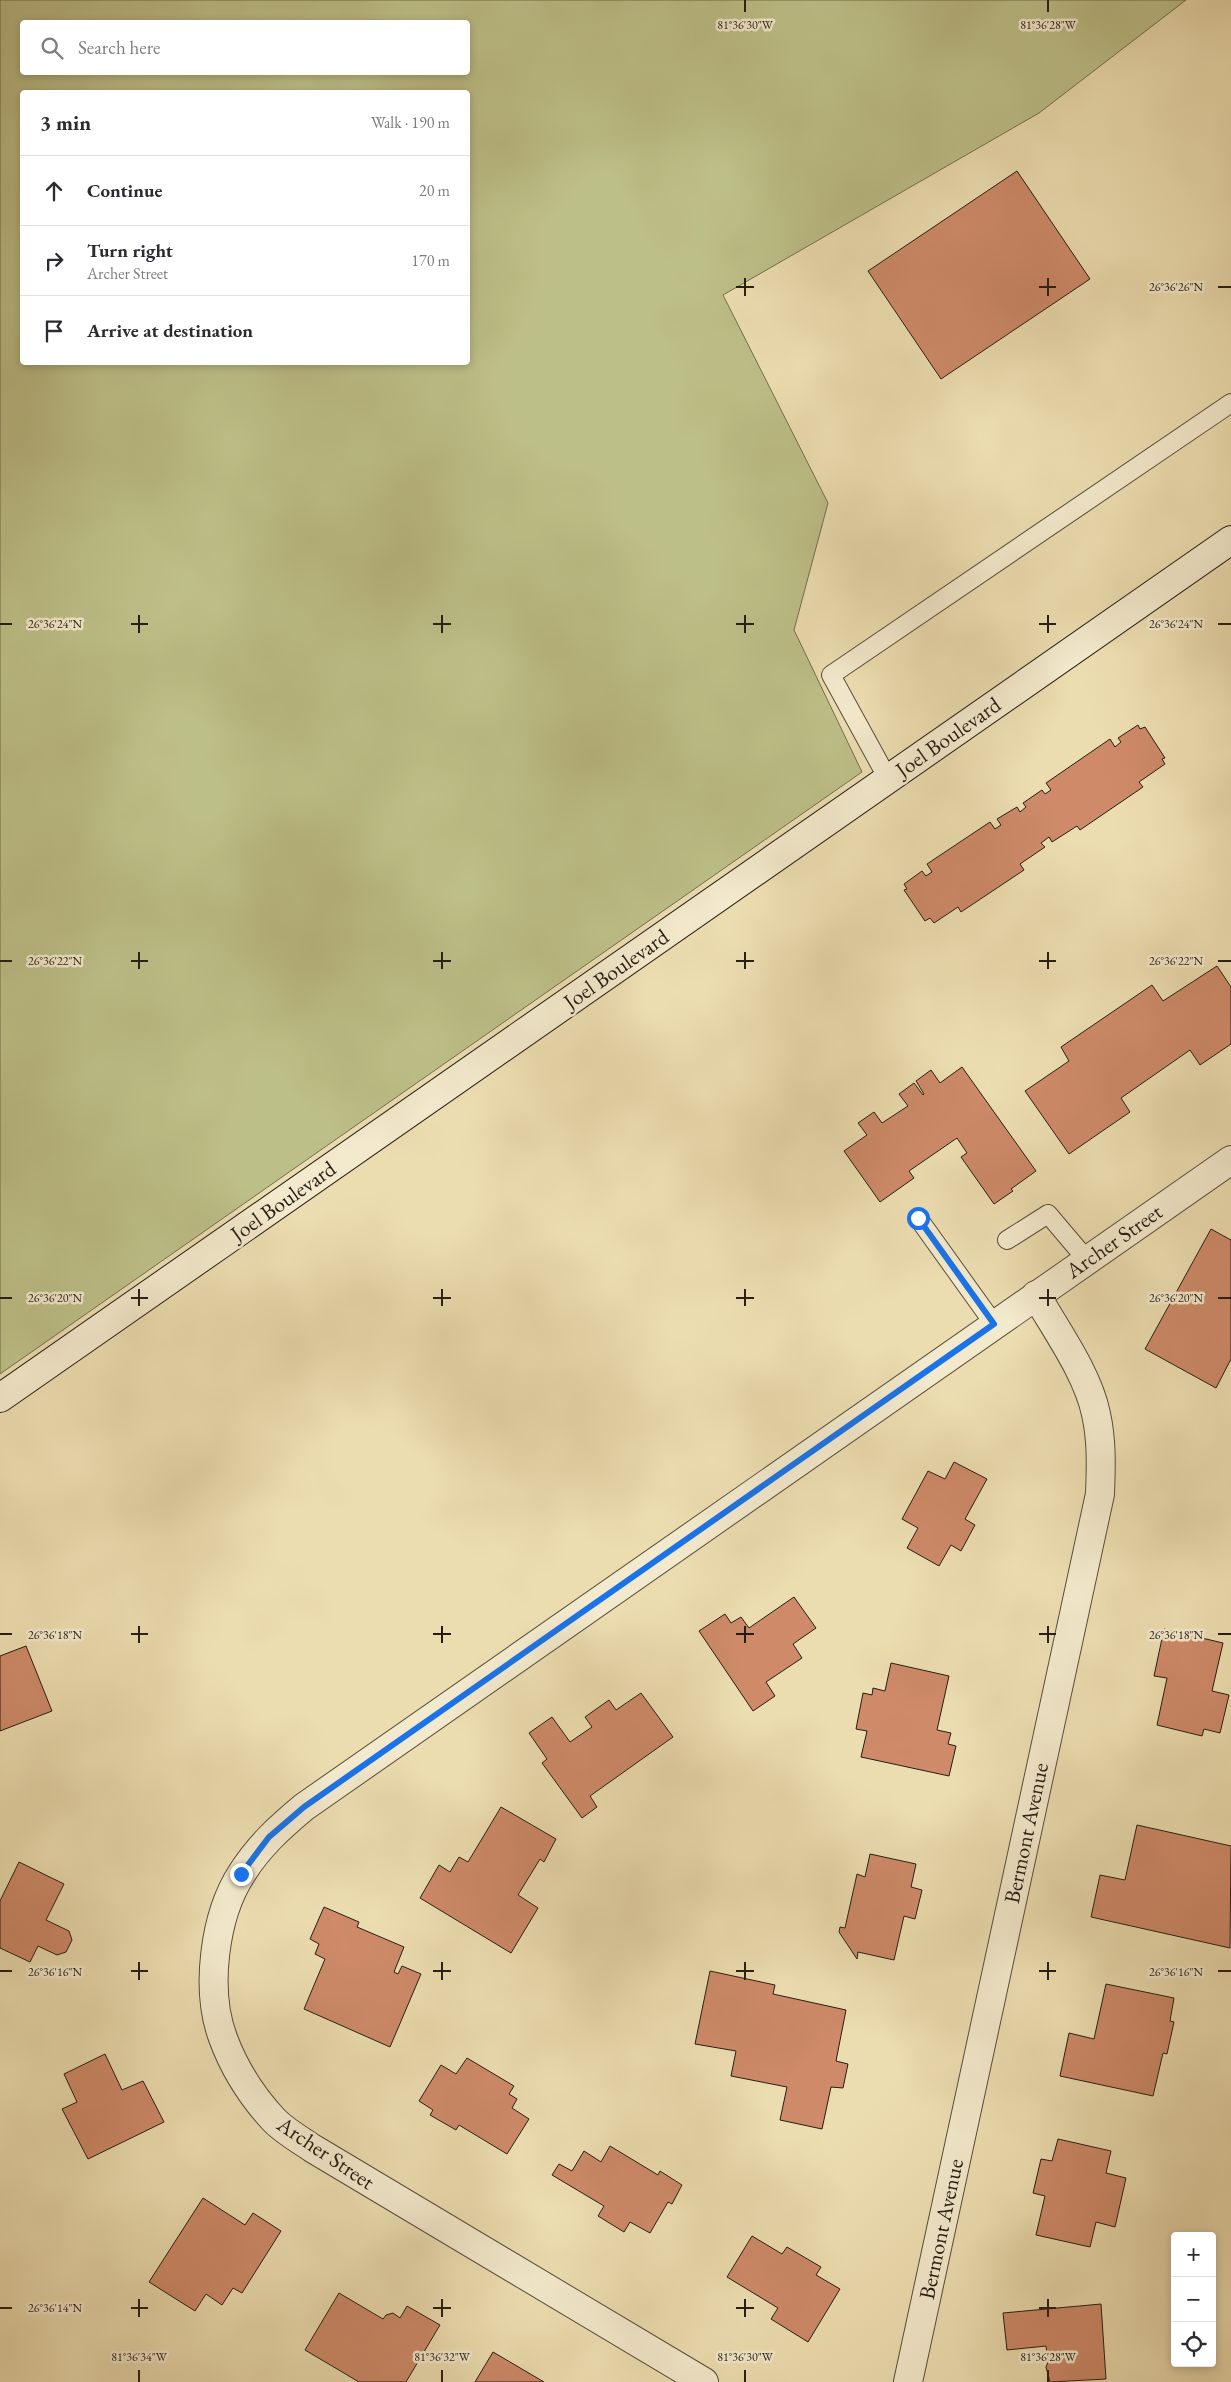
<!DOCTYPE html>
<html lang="en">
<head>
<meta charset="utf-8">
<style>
	:root { --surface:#fff; --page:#f7f7f7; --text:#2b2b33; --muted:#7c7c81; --line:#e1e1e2 }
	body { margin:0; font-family:"EB Garamond",serif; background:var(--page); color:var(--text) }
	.controls { position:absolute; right:15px; bottom:15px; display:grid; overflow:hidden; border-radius:5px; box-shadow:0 2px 8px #0003 }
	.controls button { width:45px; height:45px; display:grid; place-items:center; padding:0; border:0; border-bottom:1px solid var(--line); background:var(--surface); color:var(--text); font:25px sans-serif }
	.stop { position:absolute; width:15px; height:15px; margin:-11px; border:4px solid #1a73e8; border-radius:50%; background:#fff }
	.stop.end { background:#1a73e8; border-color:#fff; box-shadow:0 1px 5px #0008 }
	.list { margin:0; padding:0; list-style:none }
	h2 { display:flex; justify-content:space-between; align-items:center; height:65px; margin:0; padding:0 20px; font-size:21px }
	h2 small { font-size:16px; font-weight:400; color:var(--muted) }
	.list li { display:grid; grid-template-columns:32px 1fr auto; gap:15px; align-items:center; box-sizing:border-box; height:70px; padding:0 20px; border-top:1px solid var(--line) }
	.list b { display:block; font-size:19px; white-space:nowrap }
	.list p { margin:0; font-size:16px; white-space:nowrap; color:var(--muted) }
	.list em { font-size:16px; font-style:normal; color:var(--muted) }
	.icon { flex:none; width:28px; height:28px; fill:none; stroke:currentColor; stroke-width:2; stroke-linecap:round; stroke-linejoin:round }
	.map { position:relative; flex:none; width:1231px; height:2382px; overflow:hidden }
	.search { position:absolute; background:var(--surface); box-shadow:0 2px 8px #0003; left:20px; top:20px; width:450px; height:55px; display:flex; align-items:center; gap:12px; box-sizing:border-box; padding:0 18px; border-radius:5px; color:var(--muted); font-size:19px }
	.panel { position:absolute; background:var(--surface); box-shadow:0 2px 8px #0003; left:20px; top:90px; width:450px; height:275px; border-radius:5px }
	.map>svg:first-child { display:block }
</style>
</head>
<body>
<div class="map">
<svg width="1231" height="2382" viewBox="0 0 1231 2382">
	<rect width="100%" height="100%" fill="#ecddb0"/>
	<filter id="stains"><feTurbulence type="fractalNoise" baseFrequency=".004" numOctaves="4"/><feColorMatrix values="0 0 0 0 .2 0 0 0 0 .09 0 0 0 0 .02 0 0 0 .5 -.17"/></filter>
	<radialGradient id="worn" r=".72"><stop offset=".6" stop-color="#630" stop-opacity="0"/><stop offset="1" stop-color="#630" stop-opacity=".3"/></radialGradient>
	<!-- green -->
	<path fill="#bdbf88" stroke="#716e4e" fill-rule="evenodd" d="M0 0H1186L1039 113 723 295 828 503 794 630 862 772 0 1374ZM468 22V72H22V22ZM22 92H468V362H22Z"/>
	<!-- building -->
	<g fill="#ce8a69" stroke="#251d14">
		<polygon points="1017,171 1090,279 941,379 868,271"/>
		<polygon points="1138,725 1140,729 1145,727 1165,758 1162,759 1165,764 1139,782 1143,787 1080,830 1077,826 1052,842 1049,837 1041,843 1045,847 1020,864 1024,870 961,912 958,907 934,923 930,918 925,921 904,890 907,889 904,884 922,871 926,876 932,872 927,864 990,822 995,829 1001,825 997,819 1017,807 1020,812 1026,807 1023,803 1042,790 1045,794 1051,790 1046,783 1110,739 1115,747 1121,742 1118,738"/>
		<polygon points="1217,966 1231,987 1231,1044 1200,1065 1190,1050 1121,1098 1130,1112 1069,1154 1025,1091 1069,1061 1061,1047 1152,985 1163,1001"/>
		<polygon points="962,1067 1036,1171 1011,1189 1013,1191 994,1204 961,1157 967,1153 957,1138 909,1171 914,1178 880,1202 844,1151 867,1135 858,1123 874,1112 882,1123 908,1106 899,1094 914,1083 923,1095 924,1094 916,1081 931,1070 940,1083"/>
		<polygon points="1211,1229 1231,1240 1231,1359 1216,1388 1145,1349"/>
		<polygon points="954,1462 987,1479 965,1519 975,1525 961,1551 951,1545 939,1566 907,1548 918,1528 902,1519 928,1471 945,1479"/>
		<polygon points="794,1597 816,1628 793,1644 802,1658 766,1682 775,1696 753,1711 699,1631 725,1614 731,1623 741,1617 749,1628"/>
		<polygon points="1164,1629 1223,1643 1212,1691 1229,1695 1220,1733 1204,1729 1202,1736 1157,1725 1167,1678 1154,1676"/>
		<polygon points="26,1646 52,1711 0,1731 0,1656"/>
		<polygon points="891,1663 949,1676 937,1730 951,1733 948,1744 956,1746 949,1776 861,1757 867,1731 856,1729 863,1693 872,1695 873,1688 885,1691"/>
		<polygon points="641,1693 673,1737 590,1796 597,1807 582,1818 542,1763 547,1759 529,1733 552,1717 570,1742 592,1727 585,1717 609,1700 616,1710"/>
		<polygon points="501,1807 556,1839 544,1862 540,1859 518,1895 538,1908 511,1953 420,1898 439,1865 450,1872 459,1857 468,1862"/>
		<polygon points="1137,1825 1231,1846 1230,1948 1091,1917 1100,1875 1125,1880"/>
		<polygon points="870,1854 916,1864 911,1887 922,1890 915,1919 904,1916 894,1960 858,1952 857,1959 839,1932 840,1927 845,1928 857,1874 865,1877"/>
		<polygon points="19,1862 64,1884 46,1920 69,1931 72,1940 66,1952 57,1955 38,1946 30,1962 0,1948 0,1901"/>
		<polygon points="324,1907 359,1922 357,1927 404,1947 394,1972 398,1974 402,1966 421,1974 390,2047 304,2009 325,1959 315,1954 319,1944 310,1939"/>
		<polygon points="710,1971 775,1985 773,1994 846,2010 836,2061 848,2064 843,2088 831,2087 822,2129 780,2120 787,2087 731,2076 736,2051 695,2044"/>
		<polygon points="1106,1984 1174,1998 1170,2021 1174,2022 1167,2054 1163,2053 1153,2096 1060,2076 1069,2033 1094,2039"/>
		<polygon points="105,2054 122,2090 143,2081 164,2122 88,2159 62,2109 77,2102 64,2074"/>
		<polygon points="467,2058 514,2086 509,2094 517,2099 512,2108 529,2119 507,2154 459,2125 456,2130 430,2115 433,2110 419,2101 441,2065 456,2074"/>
		<polygon points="1058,2139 1111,2151 1106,2173 1126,2178 1115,2227 1096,2222 1090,2247 1036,2235 1045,2196 1033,2193 1041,2159 1052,2161"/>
		<polygon points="610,2146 658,2175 660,2171 682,2185 672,2204 668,2202 650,2233 630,2222 624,2232 598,2216 604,2206 552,2175 559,2164 572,2171 584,2151 601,2162"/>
		<polygon points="203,2198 245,2225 253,2213 281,2231 242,2293 233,2288 222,2305 206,2294 195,2311 149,2282"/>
		<polygon points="752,2236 782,2254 787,2247 821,2267 816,2275 840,2289 808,2342 771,2319 778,2308 727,2277"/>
		<polygon points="339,2293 383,2319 386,2315 393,2313 400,2318 407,2306 440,2325 406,2382 359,2382 305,2350"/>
		<polygon points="1101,2304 1106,2379 1050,2382 1046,2367 1048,2362 1046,2346 1007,2350 1003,2313"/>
		<polygon points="493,2352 544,2382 475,2382"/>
	</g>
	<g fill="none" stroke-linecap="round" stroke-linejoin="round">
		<defs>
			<g id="service">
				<polyline points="888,779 831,675 1231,403"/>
				<polyline points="918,1218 994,1324"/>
				<polyline points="1007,1240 1048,1214 1087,1260"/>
			</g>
			<g id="minor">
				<path d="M704 2382 312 2148C299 2139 283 2130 273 2119 251 2095 234 2068 223 2038 205 1990 214 1916 242 1873 259 1846 280 1827 304 1807L1231 1160"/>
				<path d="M908 2382 1100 1494C1101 1467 1102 1441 1096 1414 1088 1374 1056 1330 1036 1295"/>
			</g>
			<polyline id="secondary" points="0,1398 1231,540"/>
		</defs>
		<!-- service casing -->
		<use href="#service" stroke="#574d3b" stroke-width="20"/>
		<!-- minor casing -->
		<use href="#minor" stroke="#574d3b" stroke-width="30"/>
		<!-- secondary casing -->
		<use href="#secondary" stroke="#251d14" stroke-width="30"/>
		<!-- service -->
		<use href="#service" stroke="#f3e9cc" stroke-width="18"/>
		<!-- minor -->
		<use href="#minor" stroke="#f3e9cc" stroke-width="28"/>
		<!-- secondary -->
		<use href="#secondary" stroke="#f3e9cc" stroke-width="28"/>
	</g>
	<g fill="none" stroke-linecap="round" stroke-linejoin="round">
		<!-- route -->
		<polyline stroke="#1a73e8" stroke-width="6" points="241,1874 269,1837 304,1807 994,1324 918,1218"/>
	</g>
	<!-- ticks -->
	<path fill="none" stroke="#251d14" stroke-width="2" d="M745 0V12M1048 0V12M745 278V296M1048 278V296M736 287H754M1039 287H1056M1218 287H1231M139 615V633M442 615V633M745 615V633M1048 615V633M0 624H12M131 624H148M433 624H451M736 624H754M1039 624H1056M1218 624H1231M139 952V969M442 952V969M745 952V969M1048 952V969M0 961H12M131 961H148M433 961H451M736 961H754M1039 961H1056M1218 961H1231M139 1289V1306M442 1289V1306M745 1289V1306M1048 1289V1306M0 1298H12M131 1298H148M433 1298H451M736 1298H754M1039 1298H1056M1218 1298H1231M139 1626V1643M442 1626V1643M745 1626V1643M1048 1626V1643M0 1634H12M131 1634H148M433 1634H451M736 1634H754M1039 1634H1056M1218 1634H1231M139 1962V1980M442 1962V1980M745 1962V1980M1048 1962V1980M0 1971H12M131 1971H148M433 1971H451M736 1971H754M1039 1971H1056M1218 1971H1231M139 2299V2317M442 2299V2317M745 2299V2317M1048 2299V2317M0 2308H12M131 2308H148M433 2308H451M736 2308H754M1039 2308H1056M139 2370V2382M442 2370V2382M745 2370V2382M1048 2370V2382"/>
	<g text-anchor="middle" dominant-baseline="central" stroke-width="5" stroke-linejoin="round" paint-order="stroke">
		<!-- street labels -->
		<g font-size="22" fill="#251d14" stroke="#f3e9cc">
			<text transform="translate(948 737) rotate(-35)">Joel Boulevard</text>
			<text transform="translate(616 969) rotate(-35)">Joel Boulevard</text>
			<text transform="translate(283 1201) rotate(-35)">Joel Boulevard</text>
			<text transform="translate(1114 1241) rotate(-35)">Archer Street</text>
			<text transform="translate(1026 1833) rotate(-78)">Bermont Avenue</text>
			<text transform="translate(326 2153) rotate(34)">Archer Street</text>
			<text transform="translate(941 2229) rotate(-78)">Bermont Avenue</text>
		</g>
	</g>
	<g font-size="12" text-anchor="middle" fill="#251d14" stroke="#f3e9cc" stroke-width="5" stroke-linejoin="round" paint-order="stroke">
		<text x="745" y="29">81°36'30"W</text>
		<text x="1048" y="29">81°36'28"W</text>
		<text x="1176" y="291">26°36'26"N</text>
		<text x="55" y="628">26°36'24"N</text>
		<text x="1176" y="628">26°36'24"N</text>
		<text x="55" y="965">26°36'22"N</text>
		<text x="1176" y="965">26°36'22"N</text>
		<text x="55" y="1302">26°36'20"N</text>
		<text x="1176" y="1302">26°36'20"N</text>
		<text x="55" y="1639">26°36'18"N</text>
		<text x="1176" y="1639">26°36'18"N</text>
		<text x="55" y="1976">26°36'16"N</text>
		<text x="1176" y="1976">26°36'16"N</text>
		<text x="55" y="2312">26°36'14"N</text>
		<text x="139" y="2361">81°36'34"W</text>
		<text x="442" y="2361">81°36'32"W</text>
		<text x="745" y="2361">81°36'30"W</text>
		<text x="1048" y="2361">81°36'28"W</text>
	</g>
	<rect width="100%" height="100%" filter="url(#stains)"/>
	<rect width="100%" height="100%" fill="url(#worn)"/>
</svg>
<div class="controls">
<button>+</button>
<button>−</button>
<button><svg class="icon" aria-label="locate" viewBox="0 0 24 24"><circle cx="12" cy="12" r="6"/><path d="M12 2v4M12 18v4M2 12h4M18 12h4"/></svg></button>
</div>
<div class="stop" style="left:918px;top:1218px"></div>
<div class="stop end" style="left:241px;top:1874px"></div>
<div class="search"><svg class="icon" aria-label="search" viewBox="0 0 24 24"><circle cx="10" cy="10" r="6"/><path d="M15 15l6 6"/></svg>Search here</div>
<section class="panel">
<h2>3 min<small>Walk · 190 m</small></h2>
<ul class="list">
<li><svg class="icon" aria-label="ahead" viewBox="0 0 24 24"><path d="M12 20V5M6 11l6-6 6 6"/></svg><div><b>Continue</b></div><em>20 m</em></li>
<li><svg class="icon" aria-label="right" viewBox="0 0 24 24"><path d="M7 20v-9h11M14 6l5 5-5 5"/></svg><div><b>Turn right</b><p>Archer Street</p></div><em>170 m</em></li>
<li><svg class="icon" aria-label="arrive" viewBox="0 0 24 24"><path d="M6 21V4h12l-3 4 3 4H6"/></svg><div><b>Arrive at destination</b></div></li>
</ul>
</section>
</div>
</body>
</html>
